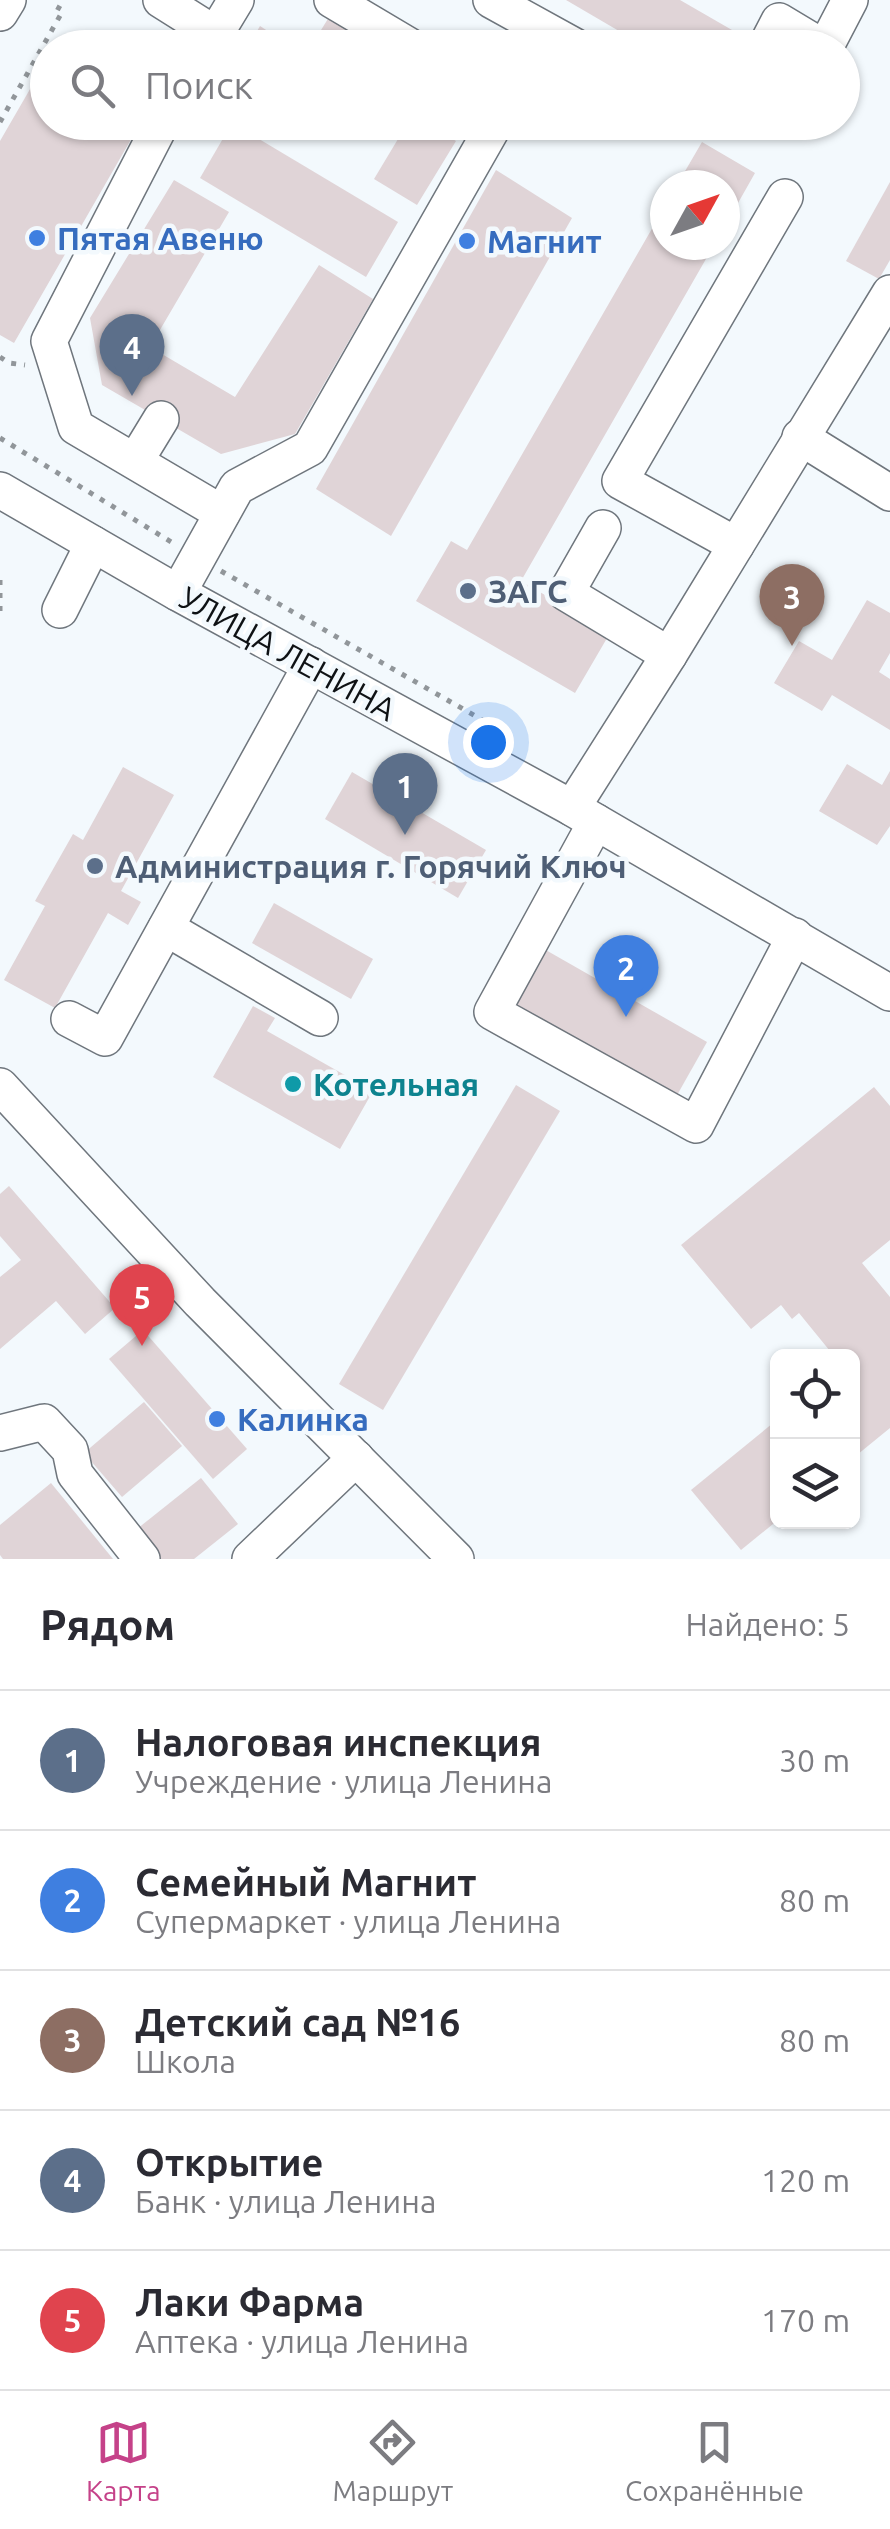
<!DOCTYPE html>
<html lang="ru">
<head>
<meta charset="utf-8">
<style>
	:root { --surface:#fff; --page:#f2f2f3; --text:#2b2b33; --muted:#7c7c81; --line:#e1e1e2; --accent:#c54289 }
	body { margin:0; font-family:Ubuntu,sans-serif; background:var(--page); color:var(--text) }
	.controls { position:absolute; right:30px; bottom:30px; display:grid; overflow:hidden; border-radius:15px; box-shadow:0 2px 8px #0004 }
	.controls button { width:90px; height:90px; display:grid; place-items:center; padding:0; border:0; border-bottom:2px solid var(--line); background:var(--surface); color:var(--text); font:50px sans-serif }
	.compass { position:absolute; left:650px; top:170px; width:90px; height:90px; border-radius:50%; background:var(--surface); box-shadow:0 2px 8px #0004; rotate:50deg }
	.you { position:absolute; left:488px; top:742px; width:35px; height:35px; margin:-25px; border:8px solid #fff; border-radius:50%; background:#1a73e8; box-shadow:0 0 0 15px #1a73e833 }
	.badge { display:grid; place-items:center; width:65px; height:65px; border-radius:50%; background:var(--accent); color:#fff; font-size:32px; font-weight:700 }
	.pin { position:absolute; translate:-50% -82px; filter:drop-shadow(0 2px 5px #0008) }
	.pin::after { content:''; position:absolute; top:52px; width:35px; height:30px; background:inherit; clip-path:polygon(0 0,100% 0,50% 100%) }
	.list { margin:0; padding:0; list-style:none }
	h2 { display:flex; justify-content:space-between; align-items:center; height:130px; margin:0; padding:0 40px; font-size:42px }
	h2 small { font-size:32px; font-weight:400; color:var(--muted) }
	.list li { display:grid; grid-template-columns:65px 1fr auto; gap:30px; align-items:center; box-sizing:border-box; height:140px; padding:0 40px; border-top:2px solid var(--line) }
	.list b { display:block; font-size:38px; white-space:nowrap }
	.list p { margin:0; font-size:32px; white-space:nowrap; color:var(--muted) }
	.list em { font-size:32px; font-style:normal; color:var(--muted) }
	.icon { flex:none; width:55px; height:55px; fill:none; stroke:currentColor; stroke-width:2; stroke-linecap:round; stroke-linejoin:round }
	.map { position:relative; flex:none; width:890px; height:1559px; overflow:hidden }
	.search { position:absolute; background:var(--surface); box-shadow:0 2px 8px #0004; left:30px; right:30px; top:30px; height:110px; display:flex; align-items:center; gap:25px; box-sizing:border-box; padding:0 35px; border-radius:55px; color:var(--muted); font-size:38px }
	.sheet { height:830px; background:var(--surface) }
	nav { display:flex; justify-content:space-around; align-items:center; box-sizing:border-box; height:140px; border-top:2px solid var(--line); background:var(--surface); font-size:28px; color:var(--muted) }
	nav a { display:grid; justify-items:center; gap:5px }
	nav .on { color:var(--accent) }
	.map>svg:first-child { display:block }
</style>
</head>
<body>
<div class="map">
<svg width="890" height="1559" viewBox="0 0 890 1559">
	<rect width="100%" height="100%" fill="#f3f9fd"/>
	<!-- building -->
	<g fill="#e0d4d7">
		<polygon points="566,0 680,0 732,30 722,48 648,48"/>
		<polygon points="334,9 377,35 370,48 310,48"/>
		<polygon points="260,26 294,48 247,48"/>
		<polygon points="48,58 48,122 141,122 14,343 0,335 0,141"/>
		<polygon points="393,122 425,122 456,141 417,205 374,179 404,129"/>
		<polygon points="232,123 398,222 366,277 200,178"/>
		<polygon points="702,142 755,173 725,226 725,185 677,185"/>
		<polygon points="496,170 572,218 391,536 316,489"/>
		<polygon points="174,180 229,212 150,347 235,397 319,265 373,299 295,434 221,454 102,385 90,318"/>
		<polygon points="890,182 890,260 879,279 846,261"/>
		<polygon points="665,206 665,245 714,245 521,581 610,633 575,693 416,601 451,541 467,550"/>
		<polygon points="867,600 890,613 890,653 879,672 890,679 890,730 832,695 822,711 774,683 799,641 832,660"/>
		<polygon points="847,764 882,785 890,771 890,826 877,845 819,811"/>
		<polygon points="123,767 174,795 121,891 141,902 128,925 108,913 55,1008 4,980 45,906 35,901 73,834 83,840"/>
		<polygon points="352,772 486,850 458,898 325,819"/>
		<polygon points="274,903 373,959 351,999 252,943"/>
		<polygon points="544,949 707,1042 676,1097 513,1003"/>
		<polygon points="253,1006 275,1018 267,1031 373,1091 340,1149 213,1077"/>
		<polygon points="516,1085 560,1111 383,1410 339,1384"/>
		<polygon points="874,1087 890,1106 890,1240 862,1263 890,1297 890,1428 852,1459 852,1356 834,1356 799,1313 792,1319 781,1305 751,1329 681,1245"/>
		<polygon points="9,1186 115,1308 85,1334 56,1301 0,1349 0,1277 21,1260 0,1236 0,1194"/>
		<polygon points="143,1330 247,1449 213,1479 109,1359"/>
		<polygon points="144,1402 182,1446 122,1497 84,1453"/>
		<polygon points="778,1419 778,1520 741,1550 691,1490"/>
		<polygon points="201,1478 238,1524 194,1559 161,1559 137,1529"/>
		<polygon points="51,1483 113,1559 3,1559 0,1555 0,1525"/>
	</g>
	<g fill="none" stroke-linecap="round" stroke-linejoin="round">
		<defs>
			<g id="minor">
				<polyline points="161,0 215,34"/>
				<polyline points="332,0 413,48"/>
				<polyline points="491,0 578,48"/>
				<polyline points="0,13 8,0"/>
				<polyline points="207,48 236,0"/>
				<polyline points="765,48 779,21 824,48"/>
				<polyline points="825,48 850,0"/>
				<polyline points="162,122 49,341 76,427 222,513"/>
				<polyline points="800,437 890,493"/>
				<polyline points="136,460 161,419"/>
				<polyline points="0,490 178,593 572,808 890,993"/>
				<polyline points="603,528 566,593 669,655"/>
				<polyline points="736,545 620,481 785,197"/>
				<polyline points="178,593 237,487 310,448 496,122"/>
				<polyline points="60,610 93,544"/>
				<polyline points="572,808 669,655 890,293"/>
				<polyline points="596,822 492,1012 696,1125 795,936"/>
				<polyline points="166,928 320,1018"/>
				<polyline points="69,1019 105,1038 311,665"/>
				<polyline points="0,1086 200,1302 456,1559"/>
				<polyline points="0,1433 44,1422 70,1450 75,1474 142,1559"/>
				<polyline points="250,1559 356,1458"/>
			</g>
		</defs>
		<!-- minor casing -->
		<use href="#minor" stroke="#6f767d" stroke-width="38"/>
		<!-- path -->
		<g stroke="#91969a" stroke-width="5" stroke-dasharray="5 8" stroke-linecap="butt">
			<polyline points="0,122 61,14 57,11 63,0"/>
			<polyline points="0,357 9,363 25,365"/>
			<polyline points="0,438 173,543"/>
			<polyline points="221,571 507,734"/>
			<polyline points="0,580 0,613"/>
		</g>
		<!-- minor -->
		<use href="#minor" stroke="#fff" stroke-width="35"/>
	</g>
	<!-- markers -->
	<g fill="#3f7fe0" stroke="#f3f9fd" stroke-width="4">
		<circle cx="37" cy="238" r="10"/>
		<circle cx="467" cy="241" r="10"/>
		<circle cx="217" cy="1419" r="10"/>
	</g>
	<g fill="#5c6f8a" stroke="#f3f9fd" stroke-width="4">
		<circle cx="468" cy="591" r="10"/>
		<circle cx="95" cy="866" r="10"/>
	</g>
	<circle fill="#0f9aa8" stroke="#f3f9fd" stroke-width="4" cx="293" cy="1084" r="10"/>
	<g text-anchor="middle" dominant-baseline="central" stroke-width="9" stroke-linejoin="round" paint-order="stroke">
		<!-- shop labels -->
		<g font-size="32" font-weight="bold" fill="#366cbe" stroke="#f3f9fd" text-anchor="start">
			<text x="57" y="238">Пятая Авеню</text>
			<text x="487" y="241">Магнит</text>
			<text x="237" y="1419">Калинка</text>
		</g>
		<!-- service labels -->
		<g font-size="32" font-weight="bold" fill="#4e5e75" stroke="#f3f9fd" text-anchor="start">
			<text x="488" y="591">ЗАГС</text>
			<text x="115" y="866">Администрация г. Горячий Ключ</text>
		</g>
		<!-- street labels -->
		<g font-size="32" fill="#0e1114" stroke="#f3f9fd">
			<text transform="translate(288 653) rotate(29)">УЛИЦА ЛЕНИНА</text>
		</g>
		<!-- culture labels -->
		<g font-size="32" font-weight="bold" fill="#0d838f" stroke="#f3f9fd" text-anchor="start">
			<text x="313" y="1084">Котельная</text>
		</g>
	</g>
</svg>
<div class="controls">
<button><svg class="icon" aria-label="locate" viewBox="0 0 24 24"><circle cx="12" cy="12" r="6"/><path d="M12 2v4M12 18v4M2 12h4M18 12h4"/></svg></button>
<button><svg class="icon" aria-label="layers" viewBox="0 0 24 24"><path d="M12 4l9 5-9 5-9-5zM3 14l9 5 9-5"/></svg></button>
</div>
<svg class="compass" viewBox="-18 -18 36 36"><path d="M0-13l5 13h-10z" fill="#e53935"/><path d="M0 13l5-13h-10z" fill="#7c7c81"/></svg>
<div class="you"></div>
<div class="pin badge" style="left:405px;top:835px;background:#5c6f8a">1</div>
<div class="pin badge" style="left:626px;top:1017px;background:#3f7fe0">2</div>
<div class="pin badge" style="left:792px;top:646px;background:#8d6e63">3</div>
<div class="pin badge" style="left:132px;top:396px;background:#5c6f8a">4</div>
<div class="pin badge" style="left:142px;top:1346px;background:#e0444e">5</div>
<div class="search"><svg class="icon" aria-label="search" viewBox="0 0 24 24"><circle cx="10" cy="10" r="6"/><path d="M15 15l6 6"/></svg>Поиск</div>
</div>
<section class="sheet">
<h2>Рядом<small>Найдено: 5</small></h2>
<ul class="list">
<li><span class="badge" style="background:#5c6f8a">1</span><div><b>Налоговая инспекция</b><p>Учреждение · улица Ленина</p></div><em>30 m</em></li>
<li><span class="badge" style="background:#3f7fe0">2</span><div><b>Семейный Магнит</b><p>Супермаркет · улица Ленина</p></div><em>80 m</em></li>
<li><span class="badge" style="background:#8d6e63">3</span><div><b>Детский сад №16</b><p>Школа</p></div><em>80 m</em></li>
<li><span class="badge" style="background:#5c6f8a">4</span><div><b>Открытие</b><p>Банк · улица Ленина</p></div><em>120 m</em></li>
<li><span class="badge" style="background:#e0444e">5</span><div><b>Лаки Фарма</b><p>Аптека · улица Ленина</p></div><em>170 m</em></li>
</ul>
</section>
<nav>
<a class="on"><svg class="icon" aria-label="map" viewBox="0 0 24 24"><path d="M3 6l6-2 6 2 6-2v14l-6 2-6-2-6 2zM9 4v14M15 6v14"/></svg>Карта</a>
<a><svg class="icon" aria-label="directions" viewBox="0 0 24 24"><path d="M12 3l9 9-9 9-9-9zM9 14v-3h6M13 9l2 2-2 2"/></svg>Маршрут</a>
<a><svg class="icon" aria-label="saved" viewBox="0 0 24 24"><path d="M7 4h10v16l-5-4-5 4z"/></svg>Сохранённые</a>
</nav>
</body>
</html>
